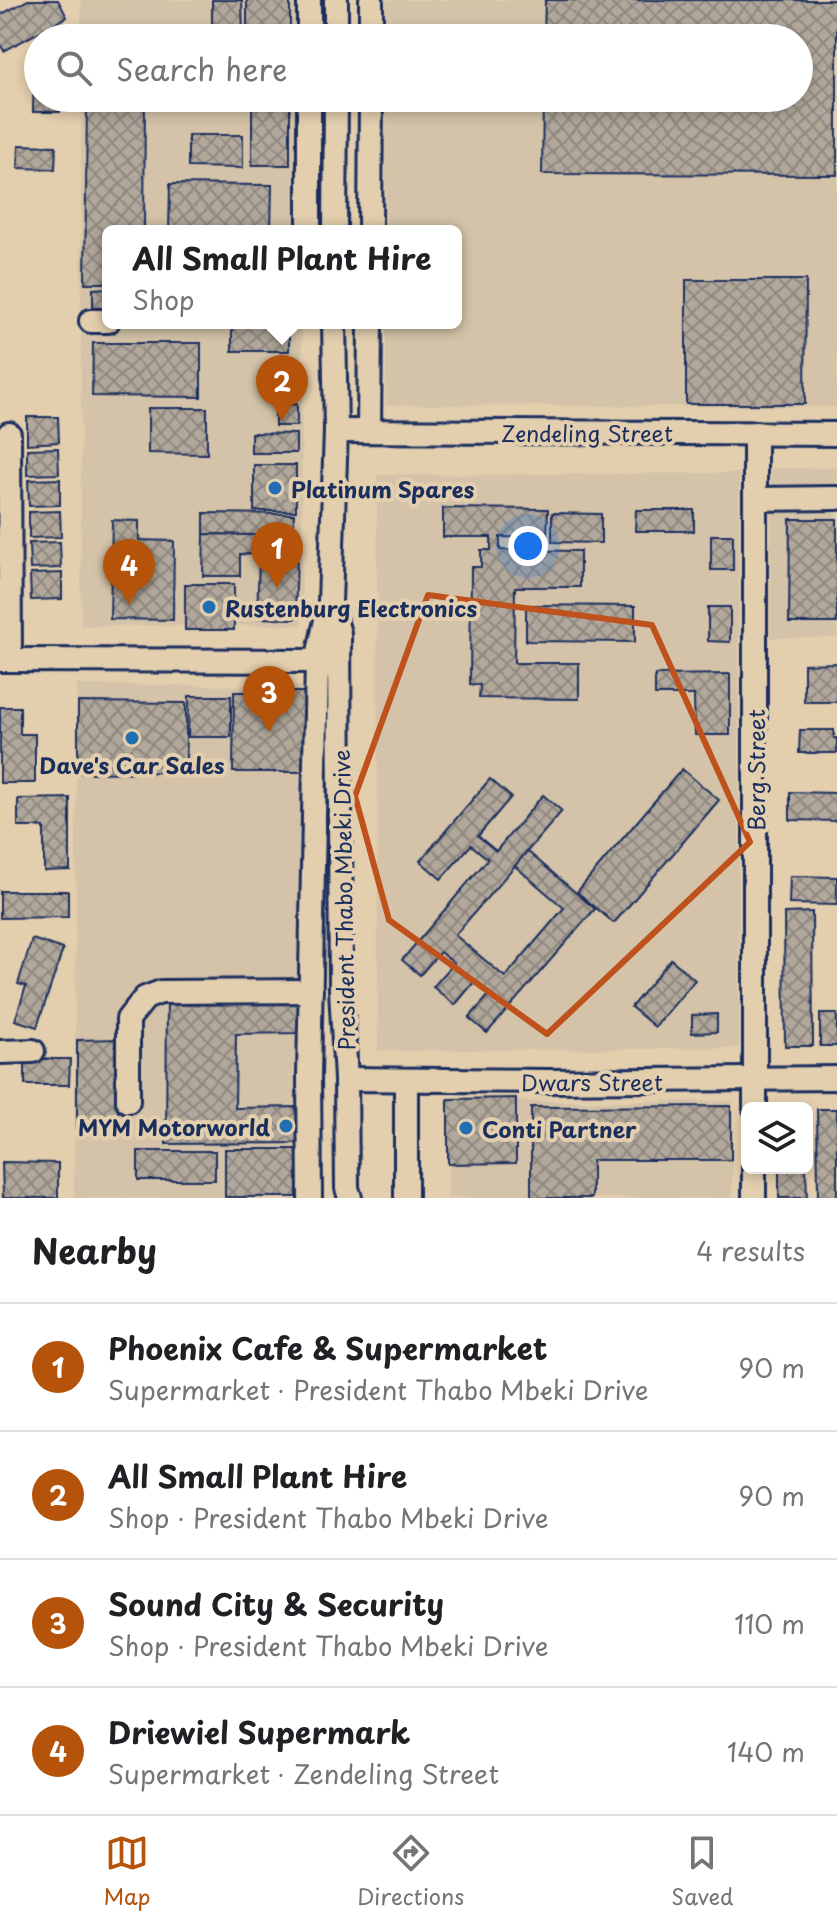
<!DOCTYPE html>
<html lang="en">
<head>
<meta charset="utf-8">
<style>
	:root { --surface:#fff; --page:#f6f6f6; --text:#202124; --muted:#757577; --line:#e0e0e0; --accent:#b45309 }
	body { margin:0; font-family:"Playpen Sans",sans-serif; background:var(--page); color:var(--text) }
	.controls { position:absolute; right:24px; bottom:24px; display:grid; overflow:hidden; border-radius:12px; box-shadow:0 4px 12px #0003 }
	.controls button { width:72px; height:72px; display:grid; place-items:center; padding:0; border:0; border-bottom:2px solid var(--line); background:var(--surface); color:var(--text); font:40px sans-serif }
	.you { position:absolute; left:528px; top:546px; width:28px; height:28px; margin:-20px; border:6px solid #fff; border-radius:50%; background:#1a73e8; box-shadow:0 0 0 12px #1a73e833 }
	.badge { display:grid; place-items:center; width:52px; height:52px; border-radius:50%; background:var(--accent); color:#fff; font-size:26px; font-weight:700 }
	.pin { position:absolute; translate:-50% -66px; filter:drop-shadow(0 2px 4px #0008) }
	.pin::after { content:''; position:absolute; top:42px; width:28px; height:24px; background:inherit; clip-path:polygon(0 0,100% 0,50% 100%) }
	.popup { position:absolute; left:102px; top:225px; width:360px; height:104px; box-sizing:border-box; display:grid; place-content:center; border-radius:12px; background:var(--surface); filter:drop-shadow(0 2px 6px #0005); font-size:26px; white-space:nowrap; color:var(--muted) }
	.popup b { font-size:30px; color:var(--text) }
	.popup::after { content:''; position:absolute; left:50%; top:100%; margin-left:-16px; border:16px solid transparent; border-top-color:var(--surface) }
	.list { margin:0; padding:0; list-style:none }
	h2 { display:flex; justify-content:space-between; align-items:center; height:104px; margin:0; padding:0 32px; font-size:34px }
	h2 small { font-size:26px; font-weight:400; color:var(--muted) }
	.list li { display:grid; grid-template-columns:52px 1fr auto; gap:24px; align-items:center; box-sizing:border-box; height:128px; padding:0 32px; border-top:2px solid var(--line) }
	.list b { display:block; font-size:30px; white-space:nowrap }
	.list p { margin:0; font-size:26px; white-space:nowrap; color:var(--muted) }
	.list em { font-size:26px; font-style:normal; color:var(--muted) }
	.icon { flex:none; width:44px; height:44px; fill:none; stroke:currentColor; stroke-width:2; stroke-linecap:round; stroke-linejoin:round }
	.map { position:relative; flex:none; width:837px; height:1198px; overflow:hidden }
	.search { position:absolute; background:var(--surface); box-shadow:0 4px 12px #0003; left:24px; right:24px; top:24px; height:88px; display:flex; align-items:center; gap:20px; box-sizing:border-box; padding:0 28px; border-radius:44px; color:var(--muted); font-size:30px }
	.sheet { height:616px; background:var(--surface) }
	nav { display:flex; justify-content:space-around; align-items:center; box-sizing:border-box; height:112px; border-top:2px solid var(--line); background:var(--surface); font-size:22px; color:var(--muted) }
	nav a { display:grid; justify-items:center; gap:4px }
	nav .on { color:var(--accent) }
	.map>svg:first-child { display:block }
</style>
</head>
<body>
<div class="map">
<svg width="837" height="1198" viewBox="0 0 837 1198">
	<defs>
		<pattern id="building-cross-hatch" width="8" height="8" patternUnits="userSpaceOnUse" patternTransform="scale(2)"><rect width="8" height="8" fill="#b1a79a"/><path d="M0 0l8 8M0 8l8-8" fill="none" stroke="#8f8881"/></pattern>
	</defs>
	<rect width="100%" height="100%" fill="#e3cfae"/>
	<filter id="ink" filterUnits="userSpaceOnUse"><feTurbulence type="fractalNoise" baseFrequency=".0125" numOctaves="2"/><feDisplacementMap in="SourceGraphic" scale="16" xChannelSelector="R" yChannelSelector="G"/><feConvolveMatrix kernelMatrix="1 2 1 2 8 2 1 2 1" color-interpolation-filters="sRGB"/></filter>
	<g filter="url(#ink)">
		<!-- built -->
		<g fill="#d4c3a8">
			<rect x="81" y="0" width="220" height="38"/>
			<polygon points="386,0 837,0 837,407 386,405 386,323 456,323 456,231 386,231 386,98 799,98 799,38 386,38"/>
			<polygon points="81,98 301,98 302,231 108,231 108,323 302,323 302,625 81,626"/>
			<polygon points="771,468 837,468 837,638 770,638"/>
			<polygon points="739,473 739,1048 378,1051 377,475"/>
			<polygon points="77,685 307,686 304,1198 74,1198"/>
			<polygon points="448,1101 733,1101 732,1198 448,1198"/>
		</g>
		<!-- building -->
		<g fill="url(#building-cross-hatch)" stroke="#1b2f5e" stroke-width="2">
			<polygon points="28,0 58,0 67,17 4,51 0,44 0,15"/>
			<polygon points="212,0 242,0 243,38 212,38"/>
			<rect x="247" y="0" width="43" height="38"/>
			<polygon points="545,0 837,0 837,175 542,174 543,98 799,98 799,38 544,38"/>
			<polygon points="34,64 38,64 38,98 59,98 60,112 33,112"/>
			<polygon points="87,98 145,98 144,231 108,231 108,283 85,283"/>
			<rect x="252" y="98" width="38" height="67"/>
			<polygon points="188,135 243,135 243,168 188,167"/>
			<polygon points="19,145 56,146 55,169 18,168"/>
			<polygon points="170,184 272,185 271,231 169,231"/>
			<polygon points="686,280 806,280 805,404 686,404"/>
			<polygon points="108,288 108,318 93,318 93,289"/>
			<rect x="232" y="323" width="57" height="28"/>
			<polygon points="93,343 201,343 201,397 92,396"/>
			<polygon points="297,404 297,426 275,426 275,405"/>
			<polygon points="148,408 207,408 207,454 148,453"/>
			<polygon points="27,417 58,417 59,442 27,444"/>
			<polygon points="251,433 296,434 296,453 251,453"/>
			<polygon points="58,448 59,474 27,475 27,449"/>
			<rect x="254" y="465" width="42" height="46"/>
			<polygon points="60,479 60,505 29,506 28,480"/>
			<polygon points="443,508 548,509 547,538 500,537 500,550 580,551 580,587 515,587 514,663 579,663 579,699 479,698 480,685 470,684 471,567 481,567 481,550 491,550 491,537 443,537"/>
			<polygon points="636,510 694,510 694,531 635,531"/>
			<polygon points="60,511 61,537 29,538 29,512"/>
			<polygon points="204,513 294,514 293,536 204,534"/>
			<polygon points="552,513 601,514 601,543 552,542"/>
			<polygon points="790,519 837,519 837,623 789,623"/>
			<polygon points="112,520 139,521 139,540 174,541 173,620 110,619"/>
			<polygon points="204,534 291,536 290,555 240,554 240,576 203,576"/>
			<rect x="711" y="535" width="22" height="35"/>
			<polygon points="60,542 61,568 30,569 29,543"/>
			<polygon points="259,557 297,557 295,619 257,618"/>
			<polygon points="62,573 62,599 31,600 30,574"/>
			<rect x="185" y="584" width="49" height="46"/>
			<polygon points="526,605 635,606 635,642 526,641"/>
			<polygon points="708,607 730,607 730,642 708,641"/>
			<polygon points="837,663 837,702 804,702 804,664"/>
			<polygon points="730,674 730,735 695,735 694,695 655,695 655,675"/>
			<polygon points="234,692 305,692 305,772 233,772"/>
			<polygon points="189,696 231,696 231,737 188,737"/>
			<polygon points="78,702 186,703 186,772 78,773"/>
			<polygon points="0,707 20,707 20,734 35,734 35,783 0,783"/>
			<polygon points="800,730 834,730 834,738 837,738 837,753 799,753"/>
			<polygon points="682,769 719,800 614,923 577,892"/>
			<polygon points="490,779 511,797 478,836 496,851 543,795 562,811 455,935 505,977 564,908 515,866 527,851 595,909 487,1033 469,1018 490,994 475,981 455,1005 433,987 454,963 440,952 420,975 402,960 488,859 471,845 441,879 420,861"/>
			<polygon points="790,792 837,793 837,821 790,820"/>
			<polygon points="70,798 70,870 44,871 44,827 18,827 18,799"/>
			<polygon points="790,876 837,877 837,905 789,904"/>
			<polygon points="0,891 68,891 68,917 0,918"/>
			<polygon points="812,912 813,1046 785,1046 784,913"/>
			<polygon points="32,939 63,949 37,1027 15,1020 26,986 18,984"/>
			<polygon points="671,959 695,980 655,1027 631,1007"/>
			<polygon points="300,995 300,1033 236,1034 235,1108 299,1107 299,1143 166,1144 167,996"/>
			<polygon points="717,1014 717,1032 692,1033 692,1015"/>
			<rect x="820" y="1014" width="17" height="32"/>
			<polygon points="119,1039 118,1128 77,1128 77,1040"/>
			<polygon points="25,1059 70,1059 69,1085 25,1085"/>
			<polygon points="516,1098 516,1163 448,1164 448,1099"/>
			<polygon points="731,1106 731,1160 592,1160 592,1198 531,1198 531,1107"/>
			<polygon points="817,1109 837,1109 837,1198 818,1198"/>
			<rect x="225" y="1149" width="75" height="48"/>
			<rect x="138" y="1151" width="77" height="29"/>
			<polygon points="2,1162 58,1163 58,1198 3,1198"/>
			<polygon points="779,1168 806,1168 807,1198 779,1198"/>
		</g>
		<g fill="none" stroke-linecap="round" stroke-linejoin="round">
			<defs>
				<g id="minor">
					<polyline points="309,38 309,0"/>
					<polyline points="336,38 336,0"/>
					<polyline points="371,38 371,0"/>
					<polyline points="309,231 309,98"/>
					<polyline points="335,231 336,98"/>
					<polyline points="370,231 371,98"/>
					<polyline points="91,321 108,321"/>
					<polyline points="336,431 837,434"/>
					<polyline points="369,431 370,323"/>
					<polyline points="755,433 755,1108"/>
					<polyline points="9,434 10,660"/>
					<polyline points="755,499 837,498"/>
					<polyline points="330,604 339,633 341,990 346,1079 347,1188 350,1198"/>
					<polyline points="0,660 317,661 329,667"/>
					<polyline points="0,1052 33,1051"/>
					<polyline points="346,1079 547,1081 837,1078"/>
					<polyline points="128,1101 128,1019 145,998 161,992 311,991"/>
					<polyline points="310,1198 309,1076 317,661 330,602 336,431 334,323"/>
					<polyline points="406,1198 406,1081"/>
					<polyline points="754,1198 754,1168"/>
				</g>
			</defs>
			<!-- minor casing -->
			<use href="#minor" stroke="#1b2f5e" stroke-width="28"/>
			<!-- minor -->
			<use href="#minor" stroke="#e3cfae" stroke-width="22"/>
		</g>
	</g>
	<!-- marked area -->
	<path fill="none" stroke="#bf511c" stroke-width="6" stroke-linejoin="round" d="M428 595 652 625 750 842 547 1034 389 920 355 796Z"/>
	<!-- markers -->
	<g fill="#1f6fb2" stroke="#e3cfae" stroke-width="3">
		<circle cx="275" cy="488" r="8"/>
		<circle cx="209" cy="607" r="8"/>
		<circle cx="132" cy="738" r="8"/>
		<circle cx="286" cy="1126" r="8"/>
		<circle cx="466" cy="1128" r="8"/>
	</g>
	<g text-anchor="middle" dominant-baseline="central" stroke-width="8" stroke-linejoin="round" paint-order="stroke">
		<!-- street labels -->
		<g font-size="22" fill="#1b2f5e" stroke="#e3cfae">
			<text x="587" y="432">Zendeling Street</text>
			<text transform="translate(755 770) rotate(-90)">Berg Street</text>
			<text transform="translate(343 900) rotate(-91)">President Thabo Mbeki Drive</text>
			<text x="592" y="1081">Dwars Street</text>
		</g>
		<!-- poi labels -->
		<g font-size="22" font-weight="bold" fill="#1b2f5e" stroke="#e3cfae" text-anchor="start">
			<text x="291" y="488">Platinum Spares</text>
			<text x="225" y="607">Rustenburg Electronics</text>
			<text x="132" y="764" text-anchor="middle">Dave's Car Sales</text>
			<text x="270" y="1126" text-anchor="end">MYM Motorworld</text>
			<text x="482" y="1128">Conti Partner</text>
		</g>
	</g>
</svg>
<div class="controls">
<button><svg class="icon" aria-label="layers" viewBox="0 0 24 24"><path d="M12 4l9 5-9 5-9-5zM3 14l9 5 9-5"/></svg></button>
</div>
<div class="you"></div>
<div class="pin badge" style="left:277px;top:588px">1</div>
<div class="pin badge" style="left:282px;top:421px">2</div>
<div class="popup"><b>All Small Plant Hire</b>Shop</div>
<div class="pin badge" style="left:269px;top:732px">3</div>
<div class="pin badge" style="left:129px;top:605px">4</div>
<div class="search"><svg class="icon" aria-label="search" viewBox="0 0 24 24"><circle cx="10" cy="10" r="6"/><path d="M15 15l6 6"/></svg>Search here</div>
</div>
<section class="sheet">
<h2>Nearby<small>4 results</small></h2>
<ul class="list">
<li><span class="badge">1</span><div><b>Phoenix Cafe &amp; Supermarket</b><p>Supermarket · President Thabo Mbeki Drive</p></div><em>90 m</em></li>
<li><span class="badge">2</span><div><b>All Small Plant Hire</b><p>Shop · President Thabo Mbeki Drive</p></div><em>90 m</em></li>
<li><span class="badge">3</span><div><b>Sound City &amp; Security</b><p>Shop · President Thabo Mbeki Drive</p></div><em>110 m</em></li>
<li><span class="badge">4</span><div><b>Driewiel Supermark</b><p>Supermarket · Zendeling Street</p></div><em>140 m</em></li>
</ul>
</section>
<nav>
<a class="on"><svg class="icon" aria-label="map" viewBox="0 0 24 24"><path d="M3 6l6-2 6 2 6-2v14l-6 2-6-2-6 2zM9 4v14M15 6v14"/></svg>Map</a>
<a><svg class="icon" aria-label="directions" viewBox="0 0 24 24"><path d="M12 3l9 9-9 9-9-9zM9 14v-3h6M13 9l2 2-2 2"/></svg>Directions</a>
<a><svg class="icon" aria-label="saved" viewBox="0 0 24 24"><path d="M7 4h10v16l-5-4-5 4z"/></svg>Saved</a>
</nav>
</body>
</html>
